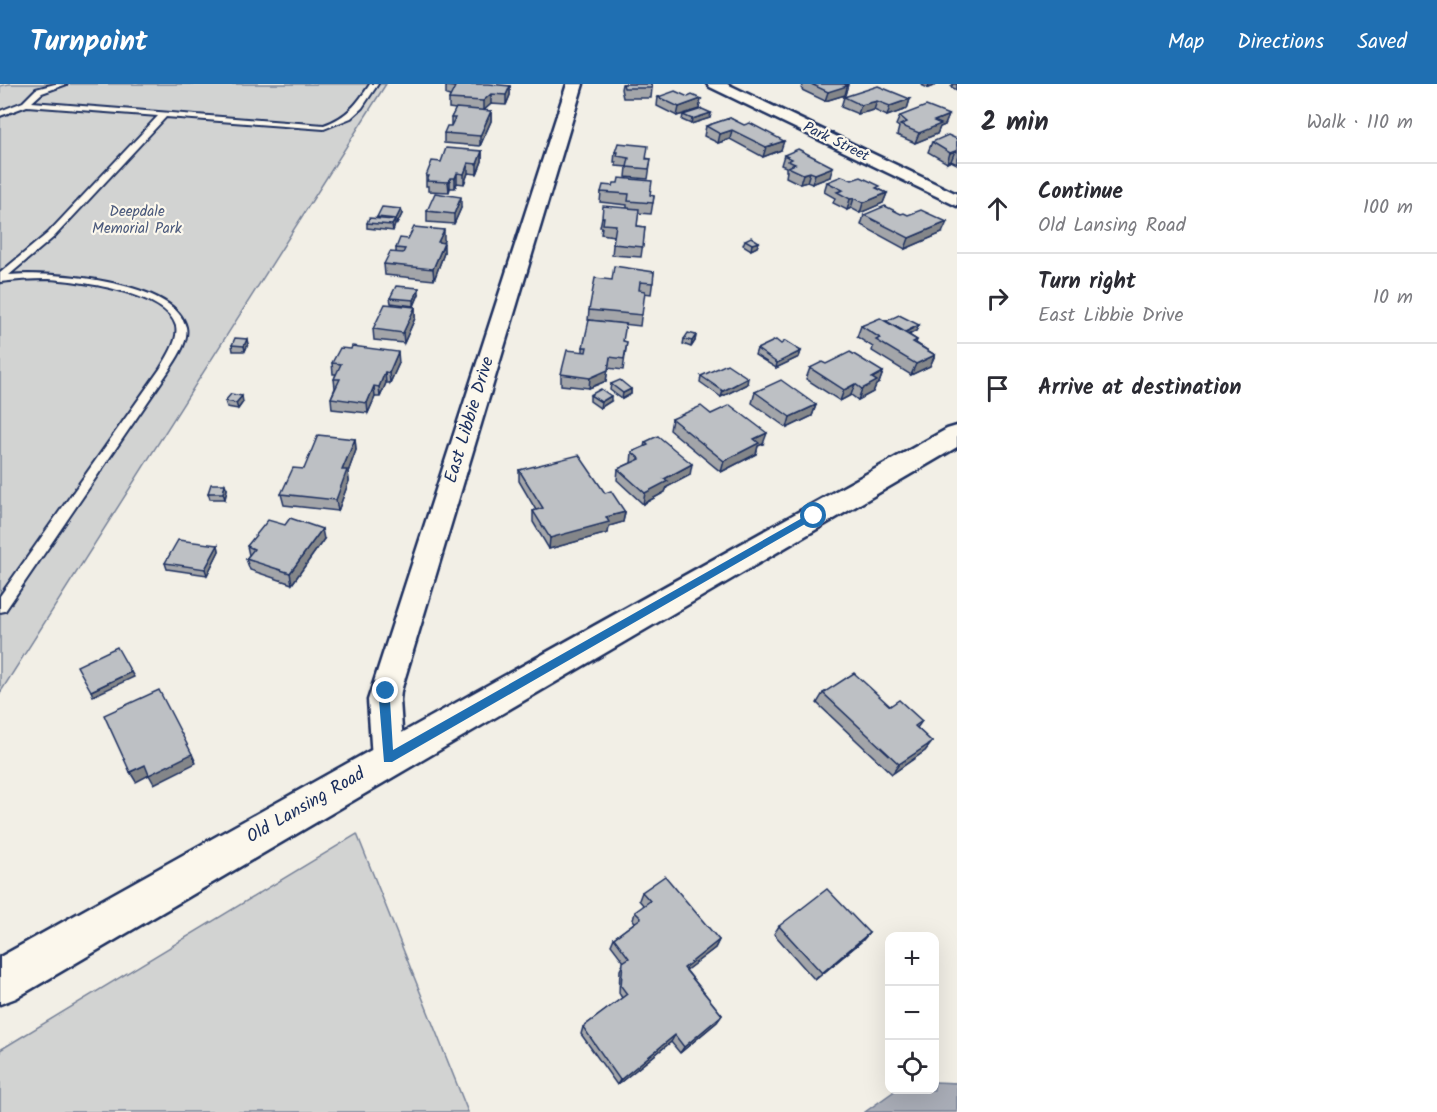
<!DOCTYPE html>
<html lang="en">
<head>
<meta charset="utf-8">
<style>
	:root { --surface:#fff; --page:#f2f2f3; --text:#2b2b33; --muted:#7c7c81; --line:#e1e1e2; --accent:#1f6fb2 }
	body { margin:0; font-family:Kalam,sans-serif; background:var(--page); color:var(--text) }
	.controls { position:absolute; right:18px; bottom:18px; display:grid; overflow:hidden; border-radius:12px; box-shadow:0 6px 24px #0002 }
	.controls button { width:54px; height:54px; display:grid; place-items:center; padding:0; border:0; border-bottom:2px solid var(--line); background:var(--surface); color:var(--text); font:30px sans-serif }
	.stop { position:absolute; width:18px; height:18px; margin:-14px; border:4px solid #1f6fb2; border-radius:50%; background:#fff }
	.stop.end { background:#1f6fb2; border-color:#fff; box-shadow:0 2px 6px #0008 }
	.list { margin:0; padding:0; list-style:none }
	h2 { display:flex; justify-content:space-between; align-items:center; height:78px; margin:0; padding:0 24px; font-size:26px }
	h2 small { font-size:20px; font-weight:400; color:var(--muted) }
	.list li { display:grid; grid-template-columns:39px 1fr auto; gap:18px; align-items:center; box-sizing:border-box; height:90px; padding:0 24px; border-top:2px solid var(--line) }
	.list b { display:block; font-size:22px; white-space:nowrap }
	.list p { margin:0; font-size:20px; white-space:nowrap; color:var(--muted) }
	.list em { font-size:20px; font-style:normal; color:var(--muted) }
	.icon { flex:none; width:33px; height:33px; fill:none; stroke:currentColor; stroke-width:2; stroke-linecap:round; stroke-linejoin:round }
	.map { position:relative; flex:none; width:957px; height:1028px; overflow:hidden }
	header { display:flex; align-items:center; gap:36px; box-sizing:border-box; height:84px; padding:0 30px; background:var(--accent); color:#fff }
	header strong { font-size:28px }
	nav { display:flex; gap:33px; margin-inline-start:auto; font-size:21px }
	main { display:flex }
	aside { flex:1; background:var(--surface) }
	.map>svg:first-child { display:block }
</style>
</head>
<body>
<header>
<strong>Turnpoint</strong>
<nav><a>Map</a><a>Directions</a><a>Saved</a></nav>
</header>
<main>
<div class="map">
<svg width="957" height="1028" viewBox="0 0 957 1028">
	<rect width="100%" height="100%" fill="#f2efe6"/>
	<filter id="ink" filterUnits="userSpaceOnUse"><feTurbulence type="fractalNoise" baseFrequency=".0167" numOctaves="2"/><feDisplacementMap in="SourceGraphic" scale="12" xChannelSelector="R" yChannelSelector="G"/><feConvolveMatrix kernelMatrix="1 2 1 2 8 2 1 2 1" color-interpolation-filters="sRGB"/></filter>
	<g filter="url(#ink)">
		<!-- green -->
		<g fill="#d2d3d2" stroke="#768198" stroke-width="1.5">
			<polygon points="9,0 386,0 0,609 0,2"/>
			<polygon points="357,750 468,1028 0,1028 0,966"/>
		</g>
		<!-- water -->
		<polygon fill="#a9adb7" stroke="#707b93" stroke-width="1.5" points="935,998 957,999 957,1028 865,1028 896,1006 934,1006"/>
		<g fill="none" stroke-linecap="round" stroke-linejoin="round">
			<defs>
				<path id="service" d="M55 0H67L42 9 32 18 324 41C347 33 357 20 370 0H378L362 24 351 34 324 45 166 33 54 153 9 191C47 187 175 196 186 243 189 257 177 274 170 285L5 527 0 528V512L160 285C167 273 179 256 176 242 167 208 75 196 46 195 31 195 15 196 0 198V189L48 149 158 32 27 22 0 32V27L23 18 36 5Z"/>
				<g id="minor">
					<polygon points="567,0 583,0 401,607 400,616 404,675 400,685 388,689 376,685 372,675 368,616 371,607"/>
					<polygon points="707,0 727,0 957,110 957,122 710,3"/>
				</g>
				<polygon id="tertiary" points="957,342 957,363 16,914 0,920 0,873 947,345"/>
			</defs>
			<!-- service casing -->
			<use href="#service" stroke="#1b2f5e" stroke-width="4"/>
			<!-- minor casing -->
			<use href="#minor" stroke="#1b2f5e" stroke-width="5"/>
			<!-- tertiary casing -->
			<use href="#tertiary" stroke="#1b2f5e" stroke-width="5"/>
			<!-- service -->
			<use href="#service" fill="#fbf7ec" fill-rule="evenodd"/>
			<!-- minor -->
			<use href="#minor" fill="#fbf7ec" fill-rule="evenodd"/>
			<!-- tertiary -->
			<use href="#tertiary" fill="#fbf7ec" fill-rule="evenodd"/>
		</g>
		<!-- wall -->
		<g fill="#a3a5a9" stroke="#1b2f5e" stroke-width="1.5">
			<polygon points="622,0 651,0 652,4 651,14 623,14 621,5"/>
			<polygon points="803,0 848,0 845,11 825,17 802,6"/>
			<polygon points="921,0 936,0 936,1 928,4 921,1"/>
			<polygon points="953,0 957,0 957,6 951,3"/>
			<polygon points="446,2 510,2 510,11 506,21 491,20 483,27 491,27 491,37 480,62 444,59 444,49 451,42 451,34 456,25 449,24 449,15 450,12 446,11"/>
			<polygon points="658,13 688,13 701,15 699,25 677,32 657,22"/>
			<polygon points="844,13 910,15 907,25 887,32 874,26 858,30 841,23"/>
			<polygon points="711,29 710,34 691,40 682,36 683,31"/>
			<polygon points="949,31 945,41 940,43 937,50 915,59 897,51 899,43 896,41 900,32"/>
			<polygon points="730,34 781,66 763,73 730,55 718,59 704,52 706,42"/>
			<polygon points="957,55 957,80 951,77 947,79 928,68 932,58"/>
			<polygon points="482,67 482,77 477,90 468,89 464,100 457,99 455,104 450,104 449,108 428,107 428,102 426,102 426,92 441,78"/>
			<polygon points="615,68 651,75 648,95 626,93 627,83 616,82 616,78 614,78"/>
			<polygon points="784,71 830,93 812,100 807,98 800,100 786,93 787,87 786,87 786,83 781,81"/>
			<polygon points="852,96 879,105 887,109 883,119 860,129 851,124 847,126 833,119 835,114 824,108 827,98"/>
			<polygon points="613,102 654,112 651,130 638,129 637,142 645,143 641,173 612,171 614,152 601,150 602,143 600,143 602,133 627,124 627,121 600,118 601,108"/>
			<polygon points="461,124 454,140 427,138 427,127"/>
			<polygon points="401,125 402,130 397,140 395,140 393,147 367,144 367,139 377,134 377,133"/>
			<polygon points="901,130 942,149 905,165 861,141 864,131"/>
			<polygon points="444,156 443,159 444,169 434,196 385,191 384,180 396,169 396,164"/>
			<polygon points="745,156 759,158 757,163 751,166 743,161"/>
			<polygon points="654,188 651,210 644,209 640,242 588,236 589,226 612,196"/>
			<polygon points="419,210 414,222 391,219 390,214"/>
			<polygon points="415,223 415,234 404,259 374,256 373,245"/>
			<polygon points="886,237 919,241 916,247 909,251 917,256 916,259 935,271 930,282 911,291 872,267 873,263 857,253 861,242"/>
			<polygon points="696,251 695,257 691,263 683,260 684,255"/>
			<polygon points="623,257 627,258 623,286 608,284 606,297 589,304 561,301 561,290 583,268 583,263"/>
			<polygon points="248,260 245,267 233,267 232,261"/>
			<polygon points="781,260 801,267 799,273 776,284 755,271 757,265"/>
			<polygon points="332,279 399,279 390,299 386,299 380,313 375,313 368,329 332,325 331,314 335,304 334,295 336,290 333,290"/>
			<polygon points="826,280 883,288 879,299 876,301 873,308 858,316 851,311 840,317 806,295 810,284"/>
			<polygon points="701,292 747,300 721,313 700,298"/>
			<polygon points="611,300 631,305 631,310 622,315 610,306"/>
			<polygon points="755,308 816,321 812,332 787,344 752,319"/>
			<polygon points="590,311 611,317 600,324 590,317"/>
			<polygon points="225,317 243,318 238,325 227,323"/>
			<polygon points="711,330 763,360 758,362 756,370 721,388 670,346 672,335"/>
			<polygon points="355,355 356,366 348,388 349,397 338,427 284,421 281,410 304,385"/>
			<polygon points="645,358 690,391 667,403 665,408 643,420 617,396 618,385 631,379 632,368 644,363"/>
			<polygon points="519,386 605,409 625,428 623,438 609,442 608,449 549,465 533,438 533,427 536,426 519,397"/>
			<polygon points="227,405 225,415 210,415 208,409"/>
			<polygon points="324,455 292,500 250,486 246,475 249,471 247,462"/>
			<polygon points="218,461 219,467 207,491 167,485 165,479"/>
			<polygon points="823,609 890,622 922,637 917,644 932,658 925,667 892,690 817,619"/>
			<polygon points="642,808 719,856 715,864 686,886 722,931 717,938 680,969 671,958 617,1001 581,950 583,943 622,914 619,909 620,886 624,878 611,861 614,854 635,838 633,836 635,828 644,822 639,816"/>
			<polygon points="779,842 869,849 862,857 815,896 774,850"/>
		</g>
		<!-- shaded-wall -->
		<g fill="#848689" stroke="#1b2f5e" stroke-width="1.5">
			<polygon points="842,0 848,0 845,11 825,17 828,8"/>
			<polygon points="929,0 936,0 936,1 928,4"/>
			<polygon points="510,2 510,11 506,21 506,11"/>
			<polygon points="491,10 491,20 483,27 483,17"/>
			<polygon points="701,15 699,25 677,32 679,23"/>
			<polygon points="910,15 907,25 887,32 890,22"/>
			<polygon points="877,17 874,26 858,30 861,21"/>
			<polygon points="491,27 491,37 480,62 480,52"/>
			<polygon points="711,29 710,34 691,40 692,35"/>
			<polygon points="949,31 945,41 940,43 937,50 915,59 919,49 934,37"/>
			<polygon points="732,46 730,55 718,59 720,50"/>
			<polygon points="784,57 781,66 763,73 766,63"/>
			<polygon points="482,67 482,77 477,90 477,80"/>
			<polygon points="955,67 951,77 947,79 950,69"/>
			<polygon points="468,79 468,89 464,100 464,90"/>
			<polygon points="833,83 830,93 812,100 815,90"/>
			<polygon points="810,88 807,98 800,100 803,90"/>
			<polygon points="457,89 457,99 455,104 455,94"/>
			<polygon points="450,94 450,104 449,108 448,98"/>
			<polygon points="887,109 883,119 860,129 863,119"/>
			<polygon points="461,113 461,124 454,140 454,130"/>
			<polygon points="854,114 851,124 847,126 850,115"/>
			<polygon points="401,125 402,130 397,140 396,135"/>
			<polygon points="395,136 395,141 393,147 392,141"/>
			<polygon points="947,138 942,149 905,165 909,154"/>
			<polygon points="444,146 444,156 439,169 438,158"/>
			<polygon points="759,158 757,163 751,166 752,160"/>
			<polygon points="444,159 444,169 434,196 433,185"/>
			<polygon points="419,204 419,210 414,222 414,216"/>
			<polygon points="415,223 415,234 404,259 403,249"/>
			<polygon points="919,241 916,247 901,254 904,249"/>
			<polygon points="696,251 695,257 691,263 692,257"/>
			<polygon points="247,255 248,260 245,267 244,262"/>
			<polygon points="801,267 799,273 776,284 777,279"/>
			<polygon points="398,268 399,279 390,299 389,289"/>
			<polygon points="935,271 930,282 911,291 916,280"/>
			<polygon points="610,273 606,297 589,304 590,294"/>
			<polygon points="385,288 386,299 380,313 379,303"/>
			<polygon points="883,288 879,299 876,301 873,308 858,316 862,305 872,294"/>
			<polygon points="748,294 747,300 721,313 723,307"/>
			<polygon points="855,300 851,311 840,317 844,306"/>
			<polygon points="374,302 375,313 368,329 367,319"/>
			<polygon points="631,305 631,310 622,315 623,309"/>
			<polygon points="242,312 243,318 238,325 236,319"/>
			<polygon points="611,312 611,317 600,324 601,318"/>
			<polygon points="816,321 812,332 787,344 790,333"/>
			<polygon points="767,349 763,360 758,362 756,370 721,388 724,377 754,355"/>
			<polygon points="355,355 356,366 348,388 349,397 338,427 336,416 342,386"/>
			<polygon points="692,380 690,391 667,403 665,408 643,420 645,409 664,395"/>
			<polygon points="225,400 227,405 225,415 223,409"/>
			<polygon points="625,428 623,438 609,442 608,449 549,465 550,454 606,433"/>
			<polygon points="322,445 324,455 292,500 290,489"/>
			<polygon points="218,461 219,467 207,491 205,485"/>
			<polygon points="131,588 134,593 93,612 91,607"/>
			<polygon points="932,658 925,667 892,690 899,680"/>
			<polygon points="192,670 196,679 154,700 149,691 136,698 130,688 145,681"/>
			<polygon points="869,849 862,857 815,896 822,889"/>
			<polygon points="719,856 715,864 680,891 684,884"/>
			<polygon points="722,931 717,938 680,969 684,963"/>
			<polygon points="675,951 671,958 617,1001 620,996"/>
		</g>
		<!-- building -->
		<g fill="#bdc0c4" stroke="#1b2f5e" stroke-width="1.5">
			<polygon points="447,0 489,0 510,2 506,11 491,10 483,17 449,15 455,3 446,2"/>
			<polygon points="623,0 651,0 652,4 624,4"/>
			<polygon points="811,0 844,0 847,2 828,8"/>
			<polygon points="878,2 910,15 890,22 877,17 861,21 844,13"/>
			<polygon points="675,7 688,13 692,11 701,15 679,23 658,13"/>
			<polygon points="926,22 949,31 934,37 941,40 919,49 900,41 907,38 900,32"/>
			<polygon points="456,24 491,27 480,52 444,49 447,42 451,42 455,34 451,34"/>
			<polygon points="702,25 711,29 692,35 683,31"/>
			<polygon points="730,34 744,41 750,39 784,57 766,63 732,46 720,50 706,42"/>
			<polygon points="948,51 957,55 957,68 955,67 950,69 932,58"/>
			<polygon points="618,59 648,62 646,75 651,75 649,85 627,83 629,74 617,72 618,68 615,68"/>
			<polygon points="446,64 482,67 477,80 468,79 464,90 457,89 455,94 450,94 448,98 427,97 429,92 426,92 432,77 441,78"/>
			<polygon points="798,65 833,83 815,90 810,88 803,90 788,83 795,80 788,77 792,75 784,71"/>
			<polygon points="842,92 852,96 861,93 880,102 876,104 887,109 863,119 854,114 850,115 837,108 843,106 827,98"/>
			<polygon points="619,94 652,97 650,111 654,112 653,119 628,117 629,110 601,108 603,101 613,102 614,99 618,99"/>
			<polygon points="435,109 461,113 454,130 427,127"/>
			<polygon points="603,122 639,125 637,142 645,143 643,163 613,160 616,141 603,140 604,133 602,133"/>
			<polygon points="885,122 901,130 904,129 908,131 921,126 947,138 909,154 864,131"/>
			<polygon points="382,123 401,125 396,135 377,133"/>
			<polygon points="369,134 395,136 392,141 367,139"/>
			<polygon points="414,143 444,146 438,158 444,159 433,185 384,180 390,168 403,169 405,165 396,164 400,154 408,155"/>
			<polygon points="751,153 759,158 752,160 745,156"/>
			<polygon points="614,182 654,188 653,199 640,198 639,206 645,207 642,231 589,226 595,194 612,196"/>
			<polygon points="396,202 419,204 414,216 390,214"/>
			<polygon points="385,220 415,223 403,249 373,245"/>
			<polygon points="899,231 919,241 905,248 886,237"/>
			<polygon points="880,234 917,256 913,258 935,271 916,280 876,256 880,254 861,242"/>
			<polygon points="589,236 626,240 623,257 627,258 624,275 610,273 608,286 590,294 561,290 567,266 586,268 587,263 583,263"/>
			<polygon points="688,249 696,251 692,257 684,255"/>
			<polygon points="235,254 247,255 244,262 232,261"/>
			<polygon points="776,256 781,260 785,257 801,267 777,279 757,265"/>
			<polygon points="352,262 398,268 389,289 385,288 379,303 374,302 367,319 331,314 340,295 334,295 341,280 332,279 340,264 351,265"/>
			<polygon points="850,268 883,288 872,294 877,297 862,305 855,300 844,306 810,284 822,278 826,280"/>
			<polygon points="727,280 748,294 723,307 701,292"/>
			<polygon points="620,296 631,305 623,309 611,300"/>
			<polygon points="781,296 816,321 790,333 755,308"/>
			<polygon points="601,305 611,312 601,318 590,311"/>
			<polygon points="231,310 242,312 236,319 225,317"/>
			<polygon points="730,321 767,349 754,355 759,359 724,377 672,335 701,322 711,330"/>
			<polygon points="318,351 355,355 342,386 347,386 336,416 281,410 293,384 304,385"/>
			<polygon points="658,352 692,380 664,395 668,397 645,409 618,385 640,375 632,368 648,361 645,358"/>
			<polygon points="579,371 605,409 611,407 625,428 606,433 609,438 550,454 533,427 543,424 519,386"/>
			<polygon points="211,400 225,400 223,409 208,409"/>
			<polygon points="290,434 322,445 290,489 246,475 254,465 247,462 268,436 285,441"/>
			<polygon points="178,456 218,461 205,485 165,479"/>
			<polygon points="117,563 131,588 91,607 77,582"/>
			<polygon points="854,589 890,622 899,616 922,637 915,642 932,658 899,680 823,609"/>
			<polygon points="159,606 192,670 149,691 145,681 130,688 104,631"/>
			<polygon points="665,792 719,856 684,884 722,931 684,963 675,951 620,996 583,943 627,910 621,902 623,878 629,874 614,854 641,834 635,828 650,817 642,808"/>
			<polygon points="827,805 869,849 822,889 779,842"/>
		</g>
	</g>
	<!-- route -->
	<polygon fill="#1f6fb2" points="811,429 819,432 392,678 384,678 379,616 383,604 386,603 392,607 390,616 393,666"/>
	<g text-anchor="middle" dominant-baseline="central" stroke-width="4.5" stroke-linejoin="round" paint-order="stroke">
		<!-- far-street labels -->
		<g font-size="15" fill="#1b2f5e" stroke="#fbf7ec">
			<text transform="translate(836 58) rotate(26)">Park Street</text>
		</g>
		<!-- far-park labels -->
		<g font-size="15" fill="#49587b" stroke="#fbf7ec">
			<text x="137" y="128">Deepdale<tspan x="137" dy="17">Memorial Park</tspan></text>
		</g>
		<!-- street labels -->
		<g font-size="18" fill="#1b2f5e" stroke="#fbf7ec">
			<text transform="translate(470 336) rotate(-73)">East Libbie Drive</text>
			<text transform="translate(306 722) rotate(-30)">Old Lansing Road</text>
		</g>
	</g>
</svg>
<div class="controls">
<button>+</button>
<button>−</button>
<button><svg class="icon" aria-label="locate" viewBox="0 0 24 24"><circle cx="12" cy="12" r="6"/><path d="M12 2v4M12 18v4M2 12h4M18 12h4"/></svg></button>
</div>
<div class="stop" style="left:814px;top:432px"></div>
<div class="stop end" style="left:386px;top:607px"></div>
</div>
<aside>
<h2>2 min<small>Walk · 110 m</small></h2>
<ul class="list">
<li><svg class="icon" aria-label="ahead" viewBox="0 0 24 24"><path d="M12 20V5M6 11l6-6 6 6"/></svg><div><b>Continue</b><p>Old Lansing Road</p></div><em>100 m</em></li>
<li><svg class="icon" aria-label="right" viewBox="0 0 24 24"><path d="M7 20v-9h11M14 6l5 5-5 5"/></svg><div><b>Turn right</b><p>East Libbie Drive</p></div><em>10 m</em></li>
<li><svg class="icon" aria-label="arrive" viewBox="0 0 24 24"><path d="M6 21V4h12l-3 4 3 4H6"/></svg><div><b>Arrive at destination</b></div></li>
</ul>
</aside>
</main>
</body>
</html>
